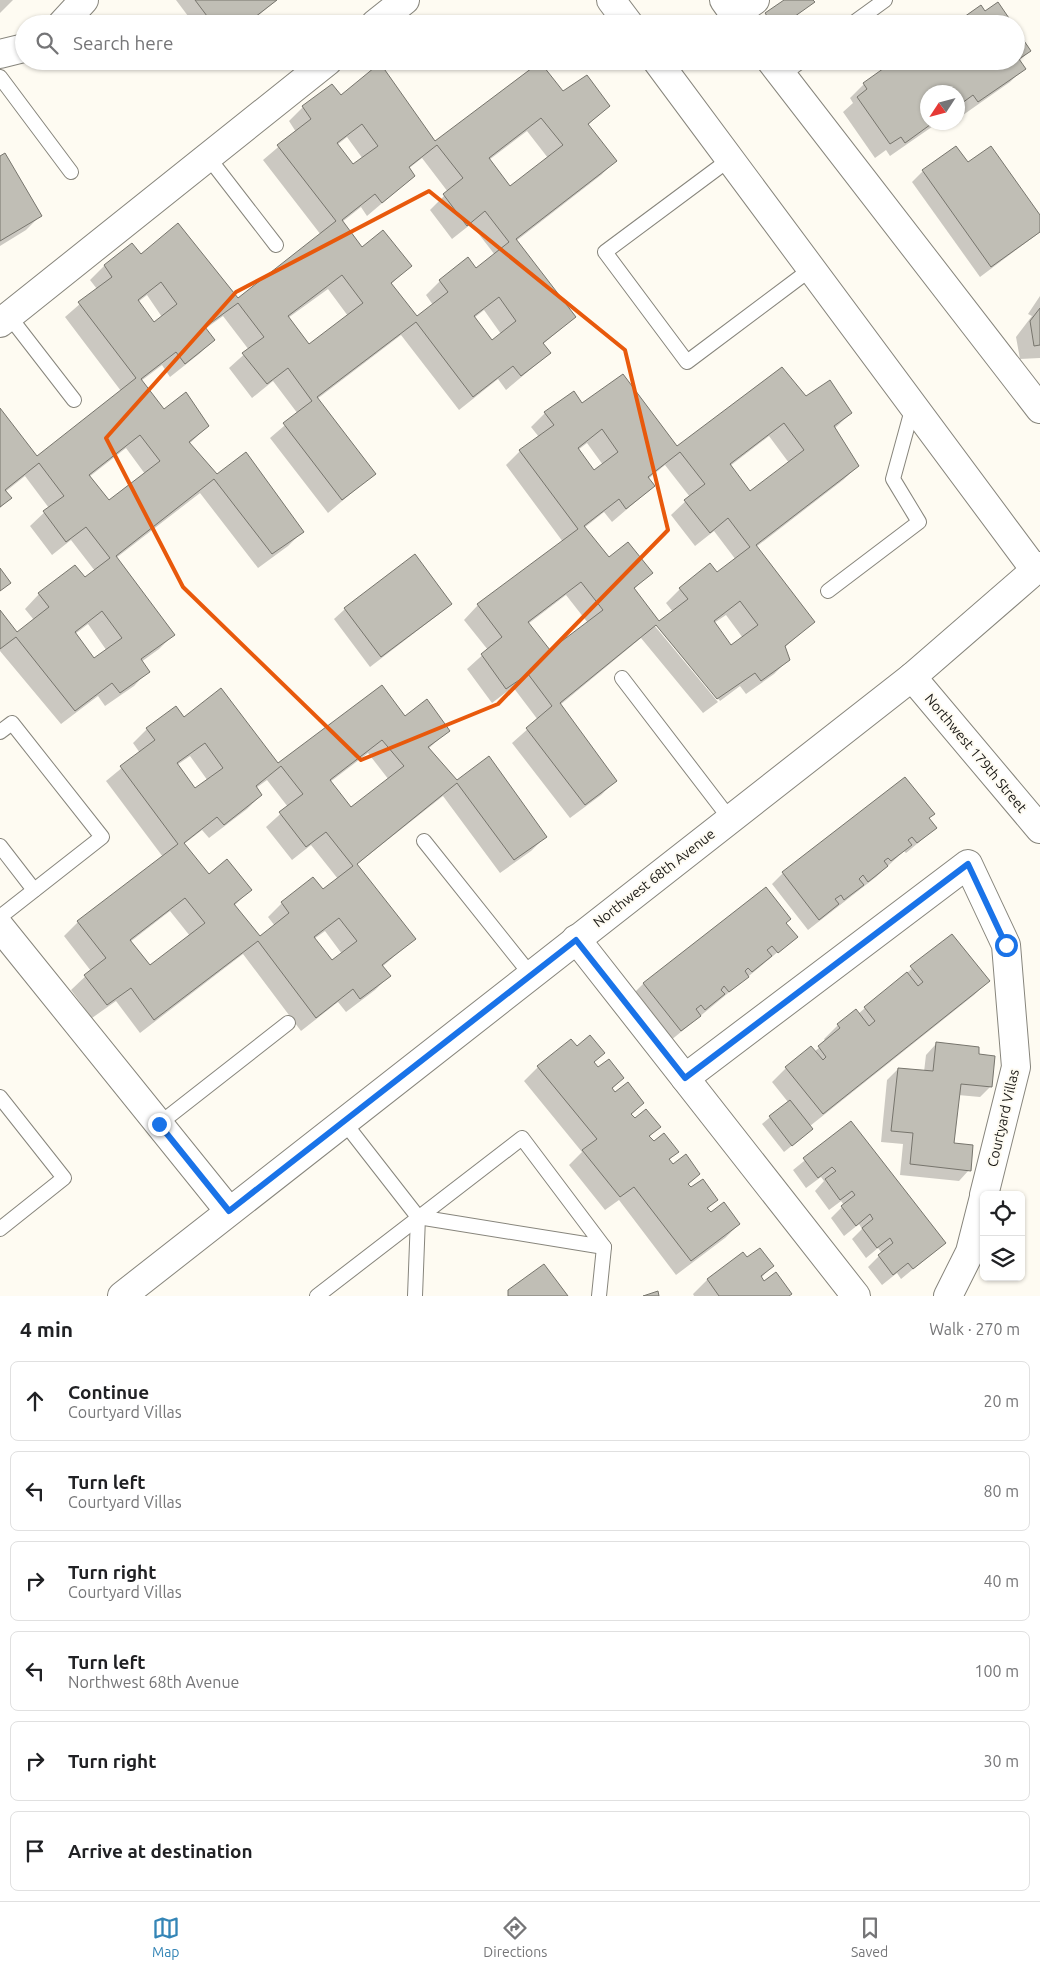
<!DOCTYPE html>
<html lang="en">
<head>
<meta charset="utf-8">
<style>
	:root { --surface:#fff; --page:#f6f6f6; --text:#202124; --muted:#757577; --line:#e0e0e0; --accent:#3485b6 }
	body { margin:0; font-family:Ubuntu,sans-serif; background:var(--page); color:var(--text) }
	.controls { position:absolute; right:15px; bottom:15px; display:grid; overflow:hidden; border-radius:8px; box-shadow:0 1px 4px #0004 }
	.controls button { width:45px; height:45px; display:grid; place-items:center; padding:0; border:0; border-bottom:1px solid var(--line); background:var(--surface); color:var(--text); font:25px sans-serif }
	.compass { position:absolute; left:920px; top:85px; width:45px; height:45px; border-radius:50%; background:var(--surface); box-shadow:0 1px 4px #0004; rotate:234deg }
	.stop { position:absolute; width:15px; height:15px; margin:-11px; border:4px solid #1a73e8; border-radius:50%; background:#fff }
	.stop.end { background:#1a73e8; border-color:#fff; box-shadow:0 1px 5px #0008 }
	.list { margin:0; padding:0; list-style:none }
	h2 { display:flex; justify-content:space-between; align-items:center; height:65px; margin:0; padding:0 20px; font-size:21px }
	h2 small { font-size:16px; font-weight:400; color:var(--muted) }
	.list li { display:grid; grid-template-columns:32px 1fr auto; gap:15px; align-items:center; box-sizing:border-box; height:80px; margin:0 10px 10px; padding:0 10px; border:1px solid var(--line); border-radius:8px }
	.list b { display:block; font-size:19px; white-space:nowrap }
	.list p { margin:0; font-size:16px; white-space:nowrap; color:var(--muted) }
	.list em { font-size:16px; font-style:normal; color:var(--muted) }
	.icon { flex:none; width:28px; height:28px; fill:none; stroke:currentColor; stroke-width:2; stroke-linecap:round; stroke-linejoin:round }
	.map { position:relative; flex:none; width:1040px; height:1296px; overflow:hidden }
	.search { position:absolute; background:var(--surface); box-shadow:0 1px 4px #0004; left:15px; right:15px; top:15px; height:55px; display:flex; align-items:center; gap:12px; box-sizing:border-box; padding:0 18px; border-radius:28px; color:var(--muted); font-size:19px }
	.sheet { height:605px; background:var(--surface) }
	nav { display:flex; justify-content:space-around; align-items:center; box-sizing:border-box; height:70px; border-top:1px solid var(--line); background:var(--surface); font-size:14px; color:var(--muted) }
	nav a { display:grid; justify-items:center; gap:2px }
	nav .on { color:var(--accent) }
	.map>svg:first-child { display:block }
</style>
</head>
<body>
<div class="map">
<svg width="1040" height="1296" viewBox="0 0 1040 1296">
	<rect width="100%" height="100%" fill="#fefbf2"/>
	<!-- shadow -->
	<g fill="#0003" fill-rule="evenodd">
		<polygon points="0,0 13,0 0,13"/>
		<polygon points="176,0 277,0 248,24 194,24"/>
		<polygon points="786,0 812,0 813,2 785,24 761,24 759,21 766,14"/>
		<polygon points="1016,31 1030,50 1019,61 1024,68 1010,82 963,115 958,109 958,92 928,92 928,122 939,122 890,156 886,150 875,158 843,112 853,103 850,98 864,84 1016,61"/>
		<path d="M563 93 608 106 587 126 615 161 601 175 516 241 575 317 543 344 550 353 506 390 498 379 459 410 401 335 317 399 374 474 328 513 270 438 298 414 273 381 252 398 229 368 249 350 223 316 205 329 214 340 199 354 170 377 162 365 141 381 164 410 208 426 189 444 216 476 302 532 288 546 258 568 200 493 116 558 173 635 159 649 141 662 148 671 134 686 105 706 98 696 61 724 0 651V612L16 633 34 620 25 609 39 594 75 567 85 579 95 571 71 540 52 555 30 526 49 508 25 476 5 492 10 498 0 508V410L36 458 121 391 65 317 97 289 90 280 104 266 132 245 140 256 238 300 321 235 263 160 296 132 289 121 303 107 341 97 435 142ZM527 131 548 158 510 187 489 160ZM347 137 363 159 352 166 337 145ZM422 158 448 192 430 210 452 239 471 224 495 255 476 270 440 281 426 295 433 305 417 318 390 285 410 266 362 248 342 222 361 207 367 216 414 176 408 169ZM328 289 348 316 308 346 288 318ZM147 295 162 317 153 323 138 302ZM484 310 501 334 491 341 474 318ZM126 448 145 474 109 502 89 477ZM88 624 107 651 94 660 75 634Z"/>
		<polygon points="0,158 40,216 26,230 0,246"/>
		<polygon points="923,171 1040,217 1040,232 980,277 912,182"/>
		<polygon points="1040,296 1040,358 1020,359 1016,337 1032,316 1028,314"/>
		<path d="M806 398 851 413 834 429 858 466 843 480 756 547 813 622 784 648 789 659 774 674 746 694 740 686 720 701 658 625H654L718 702 703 713 641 638 560 705 615 781 601 795 570 818 512 743 538 720 513 687 492 703 467 669 488 650 464 620 478 605 563 542 506 465 520 451 539 437 531 427 545 413 582 404 677 448ZM769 436 789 463 750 493 730 466ZM587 443 603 465 594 472 578 450ZM665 465 690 497 671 515 695 546 714 531 736 560 717 574 680 589 666 603 673 612 659 623 633 590 651 573 608 559 584 528 604 512 612 522 654 486 648 479ZM566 595 588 623 550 652 528 624ZM726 615 743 638 731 647 714 623Z"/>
		<polygon points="450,603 439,614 370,667 334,619 345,609"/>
		<path d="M175 708 184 718 278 765 405 718 449 730 428 749 457 781 545 837 531 851 500 873 443 796 356 865 414 939 382 967 389 976 375 990 346 1012 338 1002 301 1031 243 954 140 1033 116 1001 92 1018 71 990 91 971 64 936 78 922 163 857 106 781 140 753 133 743 147 729ZM368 753 389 780 351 809 330 782ZM190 756 208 781 195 790 177 765ZM267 780 288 807 266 827 292 860 311 845 338 879 323 891 282 903 268 917 275 926 259 938 234 906 250 890 209 875 184 844 202 830 209 838 247 809 261 795 256 788ZM170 911 190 936 150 967 130 942ZM325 931 342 954 331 961 314 939Z"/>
		<polygon points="933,814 928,819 935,828 924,838 906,853 904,851 876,877 808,930 772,884 783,873"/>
		<polygon points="785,924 796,937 670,1041 633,994 644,983"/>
		<polygon points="952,935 988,981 974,995 810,1126 804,1136 784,1152 762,1124 788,1102 772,1082 786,1068 814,1052 826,1042 824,1039 838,1025 858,1014"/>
		<polygon points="936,1044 977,1055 991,1086 980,1097 958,1095 953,1144 969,1170 959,1181 900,1175 903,1144 881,1142 887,1080 898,1069 924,1072 926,1055"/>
		<polygon points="577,1048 603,1053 593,1063 598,1069 623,1078 611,1090 615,1094 643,1103 631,1115 635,1119 659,1127 649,1137 653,1143 678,1151 669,1160 673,1166 699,1174 687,1185 716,1200 707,1210 710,1214 739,1224 725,1238 676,1275 619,1200 605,1210 569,1165 582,1152 524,1081 538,1067"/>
		<polygon points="851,1123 945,1243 901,1279 897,1273 882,1285 868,1267 882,1253 878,1248 866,1258 852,1239 862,1229 859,1224 844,1236 831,1218 844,1205 841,1201 829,1210 815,1191 824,1181 821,1177 806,1188 793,1170"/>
		<polygon points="743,1254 746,1259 772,1266 761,1278 764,1282 788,1296 694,1296 693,1294 707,1280"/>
	</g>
	<!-- building -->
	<g fill="#c0beb5" stroke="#77756d" fill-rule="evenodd">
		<polygon points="195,0 277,0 246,24 213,24"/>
		<polygon points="784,0 813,0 815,2 784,24 773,24 765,13"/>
		<polygon points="998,2 1013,24 954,24 981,5 985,11"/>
		<polygon points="1016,29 1031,51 1019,59 1026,69 978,102 973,95 958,106 958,92 928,92 928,122 934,122 905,143 901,137 890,144 857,97 867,89 863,83 894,61 1016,61"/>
		<path d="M540 62 563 91 587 75 610 106 588 124 617 161 516 239 576 317 543 343 551 353 521 376 513 366 473 397 416 322 317 397 376 474 342 500 283 423 312 401 288 368 267 384 242 353 264 337 238 303 205 327 215 340 185 364 176 352 141 379 164 409 186 392 209 426 189 442 217 474 246 452 304 532 272 554 214 479 116 556 175 635 141 659 150 672 120 693 112 683 75 711 16 637 0 649V610L17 632 49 607 38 593 75 565 85 577 110 558 86 527 66 542 43 511 64 496 39 463 5 490 12 498 0 507V408L37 456 136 378 78 302 112 277 104 265 132 243 141 254 178 223 238 298 336 221 277 145 311 119 302 106 332 84 341 95 380 63 435 141ZM541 118 563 145 510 186 489 158ZM362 124 378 146 353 164 337 143ZM437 145 463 178 443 194 467 226 485 211 509 242 476 268 468 257 439 280 448 292 417 316 391 283 412 266 383 230 362 247 342 220 375 194 382 203 415 176 409 167ZM342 275 363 303 309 344 288 316ZM161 282 177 304 154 322 138 300ZM499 297 516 321 492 340 474 316ZM140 435 160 461 109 500 89 475ZM102 611 122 638 94 658 75 632Z"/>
		<polygon points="956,146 968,162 991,146 1040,215 1040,232 991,267 922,170"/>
		<polygon points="5,153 42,216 0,241 0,156"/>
		<polygon points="1040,308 1040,345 1034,346 1030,321"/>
		<path d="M782 367 806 396 830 380 852 413 834 426 859 466 756 545 815 622 785 646 790 660 761 681 755 673 717 699 656 625 560 703 617 781 585 805 526 728 552 706 528 674 506 689 481 654 502 637 477 604 578 529 519 450 554 425 544 412 574 391 582 403 623 374 677 446ZM784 423 804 450 750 491 730 464ZM602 429 618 452 594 470 578 448ZM680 452 705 484 684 500 710 533 728 518 750 547 717 572 710 563 679 588 688 599 659 621 634 588 653 573 628 542 609 557 584 526 619 499 626 509 655 486 648 477ZM581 582 603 610 550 650 528 622ZM740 601 758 625 731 645 714 621Z"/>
		<polygon points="415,554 452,604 381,657 344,608"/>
		<polygon points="0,568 11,583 0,591"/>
		<path d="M382 685 405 716 427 699 450 731 428 747 457 780 489 756 547 837 514 860 457 783 357 864 416 939 382 965 391 976 360 999 353 989 316 1018 258 941 154 1020 131 988 107 1005 84 975 106 958 77 921 178 844 120 766 155 740 146 728 176 706 184 717 221 688 278 763ZM382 740 404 766 351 807 330 780ZM205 743 223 768 195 788 177 763ZM281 766 303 794 279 812 306 847 326 832 353 866 323 889 313 877 281 902 289 913 260 936 234 904 252 890 227 859 209 874 184 843 217 817 224 825 262 795 256 786ZM185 898 205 923 150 965 130 940ZM339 918 357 941 332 960 314 937Z"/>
		<polygon points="905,777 935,814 929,818 937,828 917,843 912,837 908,840 912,845 891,861 888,858 884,861 888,866 868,882 863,875 859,879 864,885 844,900 841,895 835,899 839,904 819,920 782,872"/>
		<polygon points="766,887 791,919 786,923 798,937 778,953 772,946 767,950 772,956 752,972 748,968 745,971 749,977 729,992 724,986 721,990 725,994 705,1010 701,1005 696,1009 701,1016 681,1031 643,983"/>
		<polygon points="952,934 990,981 823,1114 785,1067 811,1046 823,1060 826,1057 818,1046 840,1028 837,1024 856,1009 869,1026 875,1021 864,1007 907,972 918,986 923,982 910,966"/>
		<polygon points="590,1035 605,1053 594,1062 598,1067 609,1059 624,1078 612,1088 615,1092 628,1082 644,1103 631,1114 635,1118 646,1109 661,1127 649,1136 654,1141 664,1133 679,1152 669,1159 673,1164 686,1154 700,1174 688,1184 691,1187 703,1179 718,1200 707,1208 711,1212 724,1202 740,1224 691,1261 634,1187 620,1197 582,1150 597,1139 537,1066 571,1039 577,1046"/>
		<polygon points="936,1042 979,1047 979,1054 995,1056 992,1087 961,1084 954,1143 973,1145 971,1171 910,1164 913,1133 891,1131 898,1068 933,1071"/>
		<polygon points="790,1100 813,1129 792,1146 769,1116"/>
		<polygon points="851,1121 946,1243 913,1269 908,1263 893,1275 878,1255 893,1243 890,1238 877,1248 862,1228 873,1219 870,1214 856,1226 841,1206 855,1195 852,1191 840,1200 825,1179 836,1171 832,1167 818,1178 803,1158"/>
		<polygon points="760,1248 774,1266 761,1276 764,1281 776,1272 792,1294 789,1296 719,1296 707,1279 743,1252 747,1257"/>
		<polygon points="544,1264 568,1296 508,1296 508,1290"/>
		<polygon points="658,1291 659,1296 643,1296"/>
	</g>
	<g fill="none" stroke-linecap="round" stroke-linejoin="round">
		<defs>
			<g id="service">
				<polyline points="852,24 885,0"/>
				<polyline points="782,75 801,61"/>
				<polyline points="0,77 71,172"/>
				<polyline points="208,157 276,245"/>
				<polyline points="730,159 605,252 687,362 811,269"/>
				<polyline points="9,316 74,400"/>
				<polyline points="828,591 919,522 893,479 913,406"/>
				<polyline points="622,678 730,819"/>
				<polyline points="0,732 12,723 102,837 0,917"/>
				<polyline points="424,841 531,975"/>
				<polyline points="0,846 34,890"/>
				<polyline points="0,1097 64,1178 0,1229"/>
				<polyline points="344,1122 418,1217 415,1296"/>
				<polyline points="159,1124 288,1023"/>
				<polyline points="317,1296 522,1138 604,1247 418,1217"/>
				<polyline points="599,1296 604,1247"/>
			</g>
			<g id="minor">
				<polyline points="611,0 629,24"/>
				<polyline points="724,0 741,24"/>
				<polyline points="734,15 755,0"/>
				<polyline points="62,24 84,0"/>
				<polyline points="375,24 405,0"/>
				<polyline points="0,54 24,48"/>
				<polyline points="657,61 1035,570"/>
				<polyline points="771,61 1040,409"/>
				<polyline points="0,323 328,61"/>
				<polyline points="0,927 229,1211"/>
				<polyline points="576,939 856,1296"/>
				<polyline points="685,1078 968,864 1006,945 1016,1067 984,1195"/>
				<polyline points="948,1296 970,1252 984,1197"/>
			</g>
			<g id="tertiary">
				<polyline points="912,677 1040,829"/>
				<polyline points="122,1296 912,677 1040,566"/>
			</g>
		</defs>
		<!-- service casing -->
		<use href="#service" stroke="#87857c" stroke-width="16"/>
		<!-- minor casing -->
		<use href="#minor" stroke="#87857c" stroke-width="30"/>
		<!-- tertiary casing -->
		<use href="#tertiary" stroke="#87857c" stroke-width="30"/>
		<!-- service -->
		<use href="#service" stroke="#fff" stroke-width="14"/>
		<!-- minor -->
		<use href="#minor" stroke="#fff" stroke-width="28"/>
		<!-- tertiary -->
		<use href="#tertiary" stroke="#fff" stroke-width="28"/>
	</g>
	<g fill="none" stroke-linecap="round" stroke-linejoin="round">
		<!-- route -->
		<polyline stroke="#1a73e8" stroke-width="6" points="159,1124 229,1211 576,940 685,1078 968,864 1006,945"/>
	</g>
	<!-- marked area -->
	<path fill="none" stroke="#e8590c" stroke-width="4" stroke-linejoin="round" d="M429 191 625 350 668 530 498 704 361 760 183 587 106 438 236 292Z"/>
	<g text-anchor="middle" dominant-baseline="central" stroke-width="4" stroke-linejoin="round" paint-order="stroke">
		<!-- street labels -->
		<g font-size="14" fill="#181714" stroke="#fefbf2">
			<text transform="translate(976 753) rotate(50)">Northwest 179th Street</text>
			<text transform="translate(654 878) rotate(-38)">Northwest 68th Avenue</text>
			<text transform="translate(1003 1118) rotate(-77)">Courtyard Villas</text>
		</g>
	</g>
</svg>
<div class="controls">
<button><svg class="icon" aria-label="locate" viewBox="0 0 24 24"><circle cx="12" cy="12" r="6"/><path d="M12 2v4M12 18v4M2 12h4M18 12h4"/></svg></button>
<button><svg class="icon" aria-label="layers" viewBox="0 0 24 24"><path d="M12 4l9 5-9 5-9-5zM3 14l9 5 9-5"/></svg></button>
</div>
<svg class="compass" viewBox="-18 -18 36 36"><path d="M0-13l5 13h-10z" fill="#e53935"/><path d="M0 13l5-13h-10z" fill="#757577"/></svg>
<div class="stop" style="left:1006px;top:945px"></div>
<div class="stop end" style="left:159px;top:1124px"></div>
<div class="search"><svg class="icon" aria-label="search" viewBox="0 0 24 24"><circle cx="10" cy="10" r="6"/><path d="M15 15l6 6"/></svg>Search here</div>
</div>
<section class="sheet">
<h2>4 min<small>Walk · 270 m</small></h2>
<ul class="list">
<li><svg class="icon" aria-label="ahead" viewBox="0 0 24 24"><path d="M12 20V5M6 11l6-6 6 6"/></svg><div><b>Continue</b><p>Courtyard Villas</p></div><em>20 m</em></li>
<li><svg class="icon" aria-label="left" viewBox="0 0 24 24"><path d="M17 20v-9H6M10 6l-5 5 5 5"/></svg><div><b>Turn left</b><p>Courtyard Villas</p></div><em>80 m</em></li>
<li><svg class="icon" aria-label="right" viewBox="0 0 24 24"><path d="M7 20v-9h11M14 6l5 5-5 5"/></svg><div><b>Turn right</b><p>Courtyard Villas</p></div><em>40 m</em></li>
<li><svg class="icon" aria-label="left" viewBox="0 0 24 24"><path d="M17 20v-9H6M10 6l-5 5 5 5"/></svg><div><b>Turn left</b><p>Northwest 68th Avenue</p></div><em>100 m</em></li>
<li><svg class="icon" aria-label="right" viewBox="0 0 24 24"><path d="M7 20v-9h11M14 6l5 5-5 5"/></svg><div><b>Turn right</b></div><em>30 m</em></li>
<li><svg class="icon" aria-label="arrive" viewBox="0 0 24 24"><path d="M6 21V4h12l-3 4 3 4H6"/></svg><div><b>Arrive at destination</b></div></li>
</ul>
</section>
<nav>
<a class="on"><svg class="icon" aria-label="map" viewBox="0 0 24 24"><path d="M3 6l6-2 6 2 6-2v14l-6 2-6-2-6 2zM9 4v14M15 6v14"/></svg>Map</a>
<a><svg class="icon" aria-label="directions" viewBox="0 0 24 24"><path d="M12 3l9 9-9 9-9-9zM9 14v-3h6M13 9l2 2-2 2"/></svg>Directions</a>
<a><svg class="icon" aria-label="saved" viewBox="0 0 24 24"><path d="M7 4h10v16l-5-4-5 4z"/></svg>Saved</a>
</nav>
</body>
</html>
